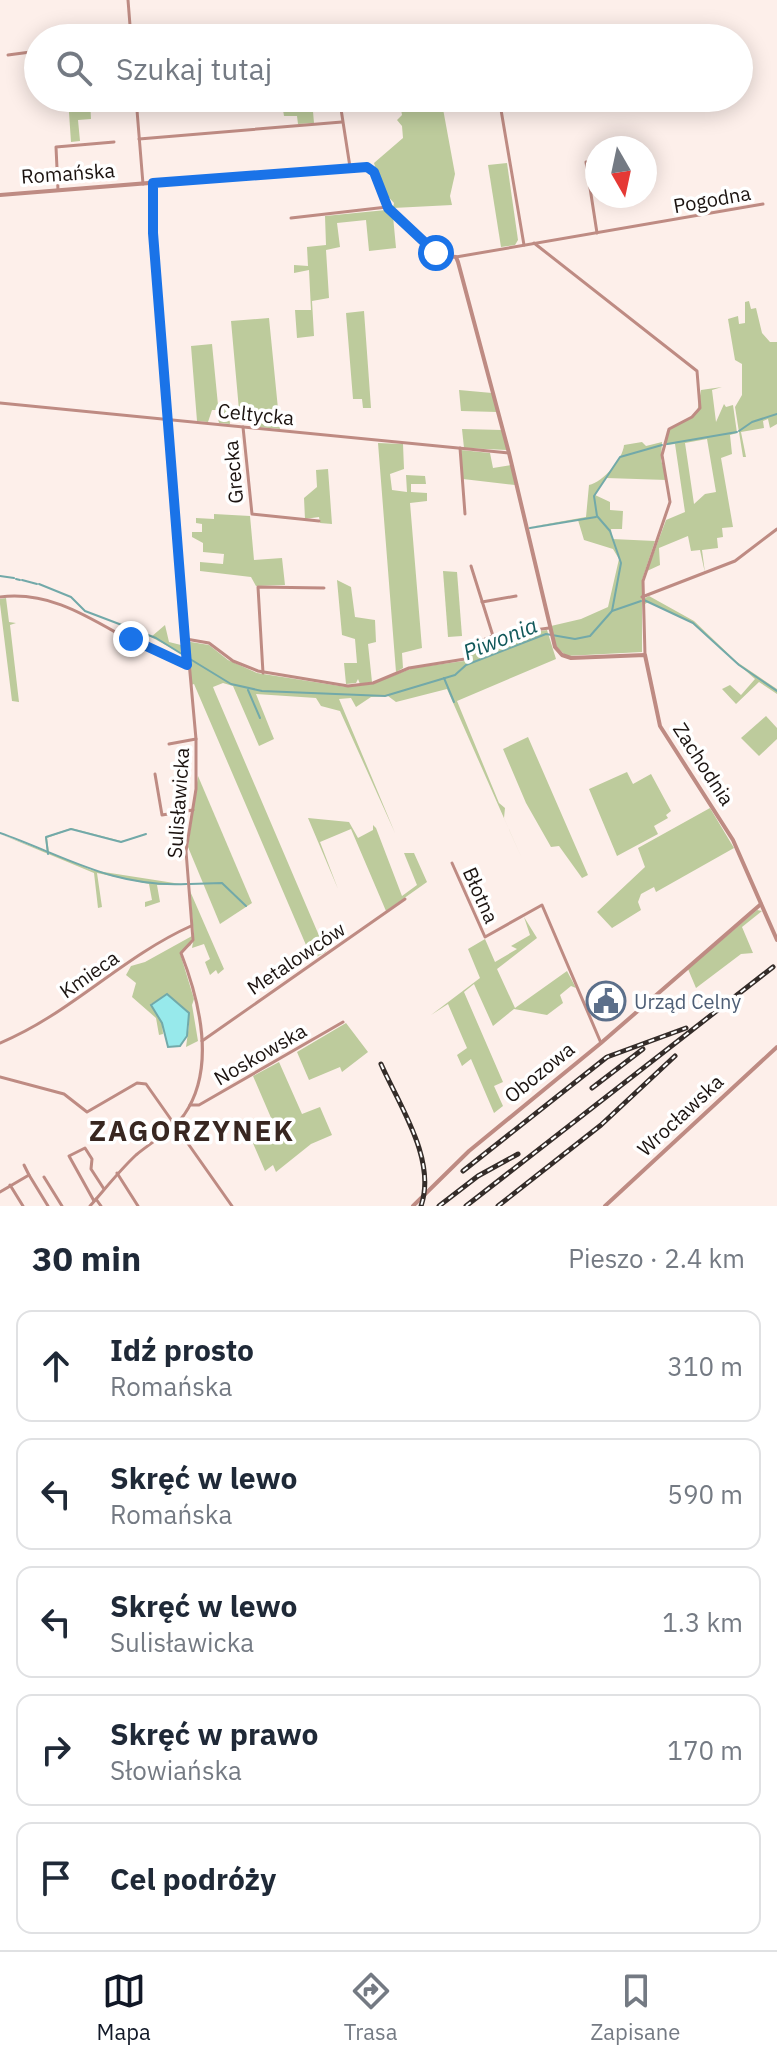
<!DOCTYPE html>
<html lang="pl">
<head>
<meta charset="utf-8">
<style>
	:root { --surface:#fff; --page:#f2f2f3; --text:#1f2937; --muted:#747a83; --line:#e0e1e3; --accent:#111827 }
	body { margin:0; font-family:"IBM Plex Sans",sans-serif; background:var(--page); color:var(--text) }
	.compass { position:absolute; left:585px; top:136px; width:72px; height:72px; border-radius:50%; background:var(--surface); box-shadow:0 4px 20px #0003; rotate:171deg }
	.stop { position:absolute; width:24px; height:24px; margin:-18px; border:6px solid #1a73e8; border-radius:50%; background:#fff }
	.stop.end { background:#1a73e8; border-color:#fff; box-shadow:0 2px 8px #0008 }
	.list { margin:0; padding:0; list-style:none }
	h2 { display:flex; justify-content:space-between; align-items:center; height:104px; margin:0; padding:0 32px; font-size:34px }
	h2 small { font-size:26px; font-weight:400; color:var(--muted) }
	.list li { display:grid; grid-template-columns:52px 1fr auto; gap:24px; align-items:center; box-sizing:border-box; height:112px; margin:0 16px 16px; padding:0 16px; border:2px solid var(--line); border-radius:16px }
	.list b { display:block; font-size:30px; white-space:nowrap }
	.list p { margin:0; font-size:26px; white-space:nowrap; color:var(--muted) }
	.list em { font-size:26px; font-style:normal; color:var(--muted) }
	.icon { flex:none; width:44px; height:44px; fill:none; stroke:currentColor; stroke-width:2; stroke-linecap:round; stroke-linejoin:round }
	.map { position:relative; flex:none; width:777px; height:1206px; overflow:hidden }
	.search { position:absolute; background:var(--surface); box-shadow:0 4px 20px #0003; left:24px; right:24px; top:24px; height:88px; display:flex; align-items:center; gap:20px; box-sizing:border-box; padding:0 28px; border-radius:44px; color:var(--muted); font-size:30px }
	.sheet { height:744px; background:var(--surface) }
	nav { display:flex; justify-content:space-around; align-items:center; box-sizing:border-box; height:112px; border-top:2px solid var(--line); background:var(--surface); font-size:22px; color:var(--muted) }
	nav a { display:grid; justify-items:center; gap:4px }
	nav .on { color:var(--accent) }
	.map>svg:first-child { display:block }
</style>
</head>
<body>
<div class="map">
<svg width="777" height="1206" viewBox="0 0 777 1206">
	<rect width="100%" height="100%" fill="#fdefea"/>
	<!-- green -->
	<g fill="#bdcb9c" fill-rule="evenodd">
		<polygon points="68,98 90,98 91,119 78,120 80,141 71,142"/>
		<polygon points="281,98 319,98 312,100 314,123 298,124 297,116 284,116"/>
		<polygon points="399,98 441,98 455,174 450,196 452,205 393,208 394,203 382,190 374,163 403,138 402,126 397,120 402,115"/>
		<polygon points="507,163 518,240 515,245 501,247 488,165"/>
		<polygon points="386,210 393,216 396,248 369,251 366,220 337,223 340,247 326,250 329,298 312,301 314,336 297,338 295,310 311,310 309,270 294,273 294,265 308,266 307,247 326,245 325,216"/>
		<polygon points="749,301 751,309 756,308 762,333 770,342 777,342 777,424 770,428 768,419 763,421 764,428 741,432 746,457 743,457 735,407 742,395 742,364 735,360 728,319 738,316 739,324 745,323 745,302"/>
		<polygon points="364,311 371,408 363,408 362,399 353,399 346,313"/>
		<polygon points="269,318 280,429 258,427 254,409 239,410 231,321"/>
		<polygon points="212,344 218,405 228,405 230,424 219,423 216,410 212,410 208,422 197,421 191,346"/>
		<path d="M722 387 712 390 716 422 724 404 726 407 733 405 737 433 730 435 732 454 721 458 733 527 722 528 723 537 717 538 718 548 702 550 705 573 700 550 691 551 688 536 659 548 660 565 647 571 666 520 685 512 675 444 664 445 670 429 697 413 701 390ZM707 439 716 492 705 494 694 504 685 443Z"/>
		<polygon points="459,390 492,393 497,412 461,411"/>
		<polygon points="462,429 502,430 507,450 464,448"/>
		<path d="M642 442 646 446 662 442 661 460 667 480 606 478 595 495 610 502V510L623 511 622 529H611L612 539 655 541 642 580V652L566 656 556 646 551 626 581 619 608 607 619 559 613 549 584 540 578 520 530 527 586 517 589 485C603 482 623 459 624 445Z"/>
		<polygon points="378,443 403,444 404,469 390,474 392,490 407,492 406,475 425,476 426,484 411,484 411,492 427,493 427,501 410,503 422,648 402,653 403,668 396,672"/>
		<polygon points="461,450 490,453 493,468 511,465 515,485 463,479"/>
		<polygon points="328,469 332,524 320,523 319,517 305,519 304,498 317,487 316,470"/>
		<polygon points="214,514 250,516 254,560 282,558 285,585 256,586 251,577 200,571 200,562 223,564 224,554 203,552 203,543 192,537 192,532 202,532 202,524 196,523 196,518 214,519"/>
		<polygon points="443,571 457,572 462,636 448,637"/>
		<polygon points="337,580 351,587 355,617 375,620 376,642 368,644 372,682 360,684 358,679 356,683 346,684 344,663 357,663 355,639 342,635"/>
		<polygon points="649,596 694,621 737,662 777,689 777,694 759,682 736,704 722,689 730,685 741,695 755,679 692,623 648,602 645,604 645,598"/>
		<polygon points="6,598 9,622 16,623 10,625 19,702 12,701 0,604 0,599"/>
		<polygon points="165,625 169,642 181,645 184,633 185,641 209,645 228,660 257,673 346,687 372,684 413,668 464,661 490,638 547,630 556,659 457,701 499,803 505,808 504,818 522,859 447,689 396,702 388,696 371,697 356,707 351,698 339,699 395,833 340,711 321,706 316,698 256,694 274,739 259,746 233,686 223,683 213,687 215,692 326,952 312,959 194,684 191,685 188,657 151,637"/>
		<polygon points="766,716 777,728 777,739 759,756 741,738"/>
		<polygon points="528,737 588,875 582,878 559,846 551,847 526,803 503,749"/>
		<polygon points="627,772 633,784 651,774 671,811 666,815 668,818 654,826 658,834 617,856 589,789"/>
		<polygon points="198,776 252,903 220,924 188,847"/>
		<polygon points="710,808 734,848 656,892 654,887 641,894 638,902 641,910 612,928 597,912 645,867 638,848"/>
		<polygon points="308,818 349,822 358,838 373,830 373,825 376,828 402,896 417,885 404,853 414,853 427,882 386,911 351,829 320,842 338,889"/>
		<polygon points="71,828 121,841 148,834 122,842 72,829 47,838 49,852 91,870 187,885 157,885 160,902 145,907 145,902 152,900 149,884 97,873 102,907 98,908 94,873 0,834 47,852 45,837"/>
		<polygon points="190,891 224,969 218,974 216,970 210,975 205,962 210,959 204,944 192,948 194,936"/>
		<polygon points="757,910 762,911 742,927 753,953 741,954 696,988 688,969"/>
		<polygon points="524,917 537,938 497,969 515,1008 567,971 576,988 571,986 560,995 563,1003 547,1015 514,1009 493,1026 474,984 464,992 503,1082 494,1086 503,1106 494,1113 471,1059 462,1066 457,1055 467,1048 448,1004 431,1015 480,978 468,949 485,939 495,962 517,949 511,946 530,935"/>
		<polygon points="192,936 191,945 180,953 194,999 192,1005 198,1041 186,1047 189,1025 186,1011 167,995 151,1004 162,1022 163,1034 159,1035 156,1018 132,997 136,983 126,975 131,966 145,962"/>
		<polygon points="346,1023 368,1052 342,1072 340,1067 309,1080 297,1052"/>
		<polygon points="279,1062 302,1114 320,1107 332,1135 311,1144 276,1172 273,1165 265,1171 249,1134 272,1120 253,1076"/>
	</g>
	<!-- water -->
	<polygon fill="#97e9eb" stroke="#72a9a9" stroke-width="2" points="167,994 189,1013 187,1036 180,1046 168,1047 162,1023 151,1005"/>
	<g fill="none" stroke-linecap="round" stroke-linejoin="round">
		<!-- stream -->
		<g stroke="#72a9a9" stroke-width="2">
			<polyline points="739,431 752,422 777,414"/>
			<polyline points="667,444 737,432"/>
			<polyline points="530,528 596,517"/>
			<polyline points="0,576 14,578"/>
			<polyline points="16,579 20,580"/>
			<polyline points="22,580 37,584"/>
			<polyline points="39,584 71,597 85,611 156,638 185,656"/>
			<polyline points="644,600 693,623 739,665 777,691"/>
			<polyline points="612,611 641,601"/>
			<polyline points="190,659 231,684 262,691 385,696 455,675 466,665 546,634 575,639 590,636 612,611 621,563 610,531 597,516 594,496 620,457 662,445"/>
			<polyline points="444,678 454,702"/>
			<polyline points="248,690 260,718"/>
			<path d="M0 833C65 856 113 888 187 884"/>
			<polyline points="48,854 46,837 71,829 121,842 146,834"/>
			<polyline points="190,884 222,883 246,906"/>
		</g>
		<!-- minor -->
		<g stroke="#be8b83" stroke-width="3">
			<polyline points="128,0 131,38"/>
			<polyline points="232,38 325,31 333,38"/>
			<polyline points="8,55 38,51"/>
			<polyline points="136,98 143,184"/>
			<polyline points="337,98 341,109"/>
			<polyline points="499,98 524,245"/>
			<polyline points="139,139 342,122"/>
			<polyline points="586,162 597,233"/>
			<polyline points="350,167 341,109 360,98"/>
			<polyline points="58,190 56,147 114,142"/>
			<polyline points="291,218 387,207"/>
			<polyline points="534,243 697,371 700,408 692,417 669,429 662,455 670,502 643,581 645,655"/>
			<polyline points="456,257 763,204"/>
			<polyline points="0,403 509,453"/>
			<polyline points="243,427 252,514 319,521"/>
			<polyline points="460,448 465,514"/>
			<polyline points="471,566 493,636"/>
			<path d="M0 597C73 588 121 648 187 665"/>
			<polyline points="642,597 735,561 777,529"/>
			<polyline points="482,602 516,596"/>
			<polyline points="186,639 209,643 233,661 258,671 348,686 373,683 409,668 465,659 483,640 493,636 549,628"/>
			<polyline points="263,673 258,587 324,588"/>
			<polyline points="169,744 196,739"/>
			<polyline points="155,774 162,815 193,810"/>
			<polyline points="452,863 485,937 542,905 601,1043"/>
			<polyline points="202,1041 405,899"/>
			<path d="M0 1043C70 1014 122 957 191 926"/>
			<polyline points="0,1077 64,1094 87,1112 137,1083 146,1084 232,1206"/>
			<polyline points="190,1105 199,1105 343,1022"/>
			<polyline points="24,1165 29,1175"/>
			<polyline points="117,1173 138,1206"/>
			<polyline points="44,1177 62,1206"/>
			<polyline points="10,1185 23,1206"/>
			<polyline points="0,1192 29,1175 48,1206"/>
			<polyline points="96,1199 101,1206"/>
			<polyline points="94,1201 69,1156 85,1148 92,1159 91,1169 104,1189"/>
			<path d="M90 1206C105 1189 119 1171 136 1155 150 1143 173 1130 184 1115 216 1069 200 1002 181 953L193 940 186 851 196 789V739L167 419 153 233V183"/>
		</g>
		<!-- tertiary -->
		<g stroke="#be8b83" stroke-width="4">
			<polyline points="0,195 360,166 371,169 391,211 438,255 456,257 458,262 509,453 555,647 562,655 571,658 645,655 660,726 733,840 777,940"/>
			<polyline points="413,1206 469,1151 601,1043 761,904"/>
			<polyline points="605,1206 777,1047"/>
		</g>
		<defs>
			<g id="rail">
				<path d="M381 1064C399 1105 437 1160 421 1206"/>
				<polyline points="592,1088 643,1049"/>
				<polyline points="463,1171 607,1057 686,1028"/>
				<polyline points="439,1206 478,1176 518,1154"/>
				<polyline points="466,1206 773,967"/>
				<polyline points="498,1206 601,1125 675,1056"/>
			</g>
		</defs>
		<!-- rail casing -->
		<use href="#rail" stroke="#342c29" stroke-width="5"/>
		<!-- rail -->
		<use href="#rail" stroke="#fff" stroke-width="2" stroke-dasharray="6" stroke-linecap="butt"/>
	</g>
	<g fill="none" stroke-linecap="round" stroke-linejoin="round">
		<!-- route -->
		<polyline stroke="#1a73e8" stroke-width="10" points="131,639 187,665 153,233 153,183 367,167 374,172 388,208 436,253"/>
	</g>
	<!-- icons -->
	<defs>
		<symbol id="civic-ring" viewBox="-11 -11 22 22"><circle r="9.5" fill="#fff" stroke="#5c6f8a" stroke-width="1.5"/><path d="M-.6-6.5H3V-4.5H.6V-3L4-1V1h2V6H-6V1h2V-1L-.6-3ZM-1.2 2.5V6h2.4V2.5Z" fill="#5c6f8a"/></symbol>
	</defs>
	<g fill-rule="evenodd">
		<use href="#civic-ring" x="584" y="979" width="44" height="44"/>
	</g>
	<g text-anchor="middle" dominant-baseline="central" stroke-width="7" stroke-linejoin="round" paint-order="stroke">
		<!-- street labels -->
		<g font-size="20" fill="#1b1310" stroke="#fff">
			<text transform="translate(68 173) rotate(-4)">Romańska</text>
			<text transform="translate(712 199) rotate(-10)">Pogodna</text>
			<text transform="translate(256 414) rotate(6)">Celtycka</text>
			<text transform="translate(233 472) rotate(-95)">Grecka</text>
			<text transform="translate(704 764) rotate(57)">Zachodnia</text>
			<text transform="translate(178 803) rotate(-86)">Sulisławicka</text>
			<text transform="translate(481 895) rotate(66)">Błotna</text>
			<text transform="translate(296 958) rotate(-34)">Metalowców</text>
			<text transform="translate(89 974) rotate(-35)">Kmieca</text>
			<text transform="translate(260 1054) rotate(-30)">Noskowska</text>
			<text transform="translate(539 1072) rotate(-39)">Obozowa</text>
			<text transform="translate(680 1115) rotate(-43)">Wrocławska</text>
		</g>
		<!-- service labels -->
		<g font-size="20" fill="#4e5e75" stroke="#fff" text-anchor="start">
			<text x="634" y="1001">Urząd Celny</text>
		</g>
		<!-- water labels -->
		<g font-size="22" font-style="italic" fill="#10585a" stroke="#fff">
			<text transform="translate(500 638) rotate(-22)">Piwonia</text>
		</g>
		<!-- district labels -->
		<g font-size="28" font-weight="bold" letter-spacing="2" fill="#382721" stroke="#fff">
			<text x="192" y="1130">ZAGORZYNEK</text>
		</g>
	</g>
</svg>
<svg class="compass" viewBox="-18 -18 36 36"><path d="M0-13l5 13h-10z" fill="#e53935"/><path d="M0 13l5-13h-10z" fill="#747a83"/></svg>
<div class="stop" style="left:436px;top:253px"></div>
<div class="stop end" style="left:131px;top:639px"></div>
<div class="search"><svg class="icon" aria-label="search" viewBox="0 0 24 24"><circle cx="10" cy="10" r="6"/><path d="M15 15l6 6"/></svg>Szukaj tutaj</div>
</div>
<section class="sheet">
<h2>30 min<small>Pieszo · 2.4 km</small></h2>
<ul class="list">
<li><svg class="icon" aria-label="ahead" viewBox="0 0 24 24"><path d="M12 20V5M6 11l6-6 6 6"/></svg><div><b>Idź prosto</b><p>Romańska</p></div><em>310 m</em></li>
<li><svg class="icon" aria-label="left" viewBox="0 0 24 24"><path d="M17 20v-9H6M10 6l-5 5 5 5"/></svg><div><b>Skręć w lewo</b><p>Romańska</p></div><em>590 m</em></li>
<li><svg class="icon" aria-label="left" viewBox="0 0 24 24"><path d="M17 20v-9H6M10 6l-5 5 5 5"/></svg><div><b>Skręć w lewo</b><p>Sulisławicka</p></div><em>1.3 km</em></li>
<li><svg class="icon" aria-label="right" viewBox="0 0 24 24"><path d="M7 20v-9h11M14 6l5 5-5 5"/></svg><div><b>Skręć w prawo</b><p>Słowiańska</p></div><em>170 m</em></li>
<li><svg class="icon" aria-label="arrive" viewBox="0 0 24 24"><path d="M6 21V4h12l-3 4 3 4H6"/></svg><div><b>Cel podróży</b></div></li>
</ul>
</section>
<nav>
<a class="on"><svg class="icon" aria-label="map" viewBox="0 0 24 24"><path d="M3 6l6-2 6 2 6-2v14l-6 2-6-2-6 2zM9 4v14M15 6v14"/></svg>Mapa</a>
<a><svg class="icon" aria-label="directions" viewBox="0 0 24 24"><path d="M12 3l9 9-9 9-9-9zM9 14v-3h6M13 9l2 2-2 2"/></svg>Trasa</a>
<a><svg class="icon" aria-label="saved" viewBox="0 0 24 24"><path d="M7 4h10v16l-5-4-5 4z"/></svg>Zapisane</a>
</nav>
</body>
</html>
